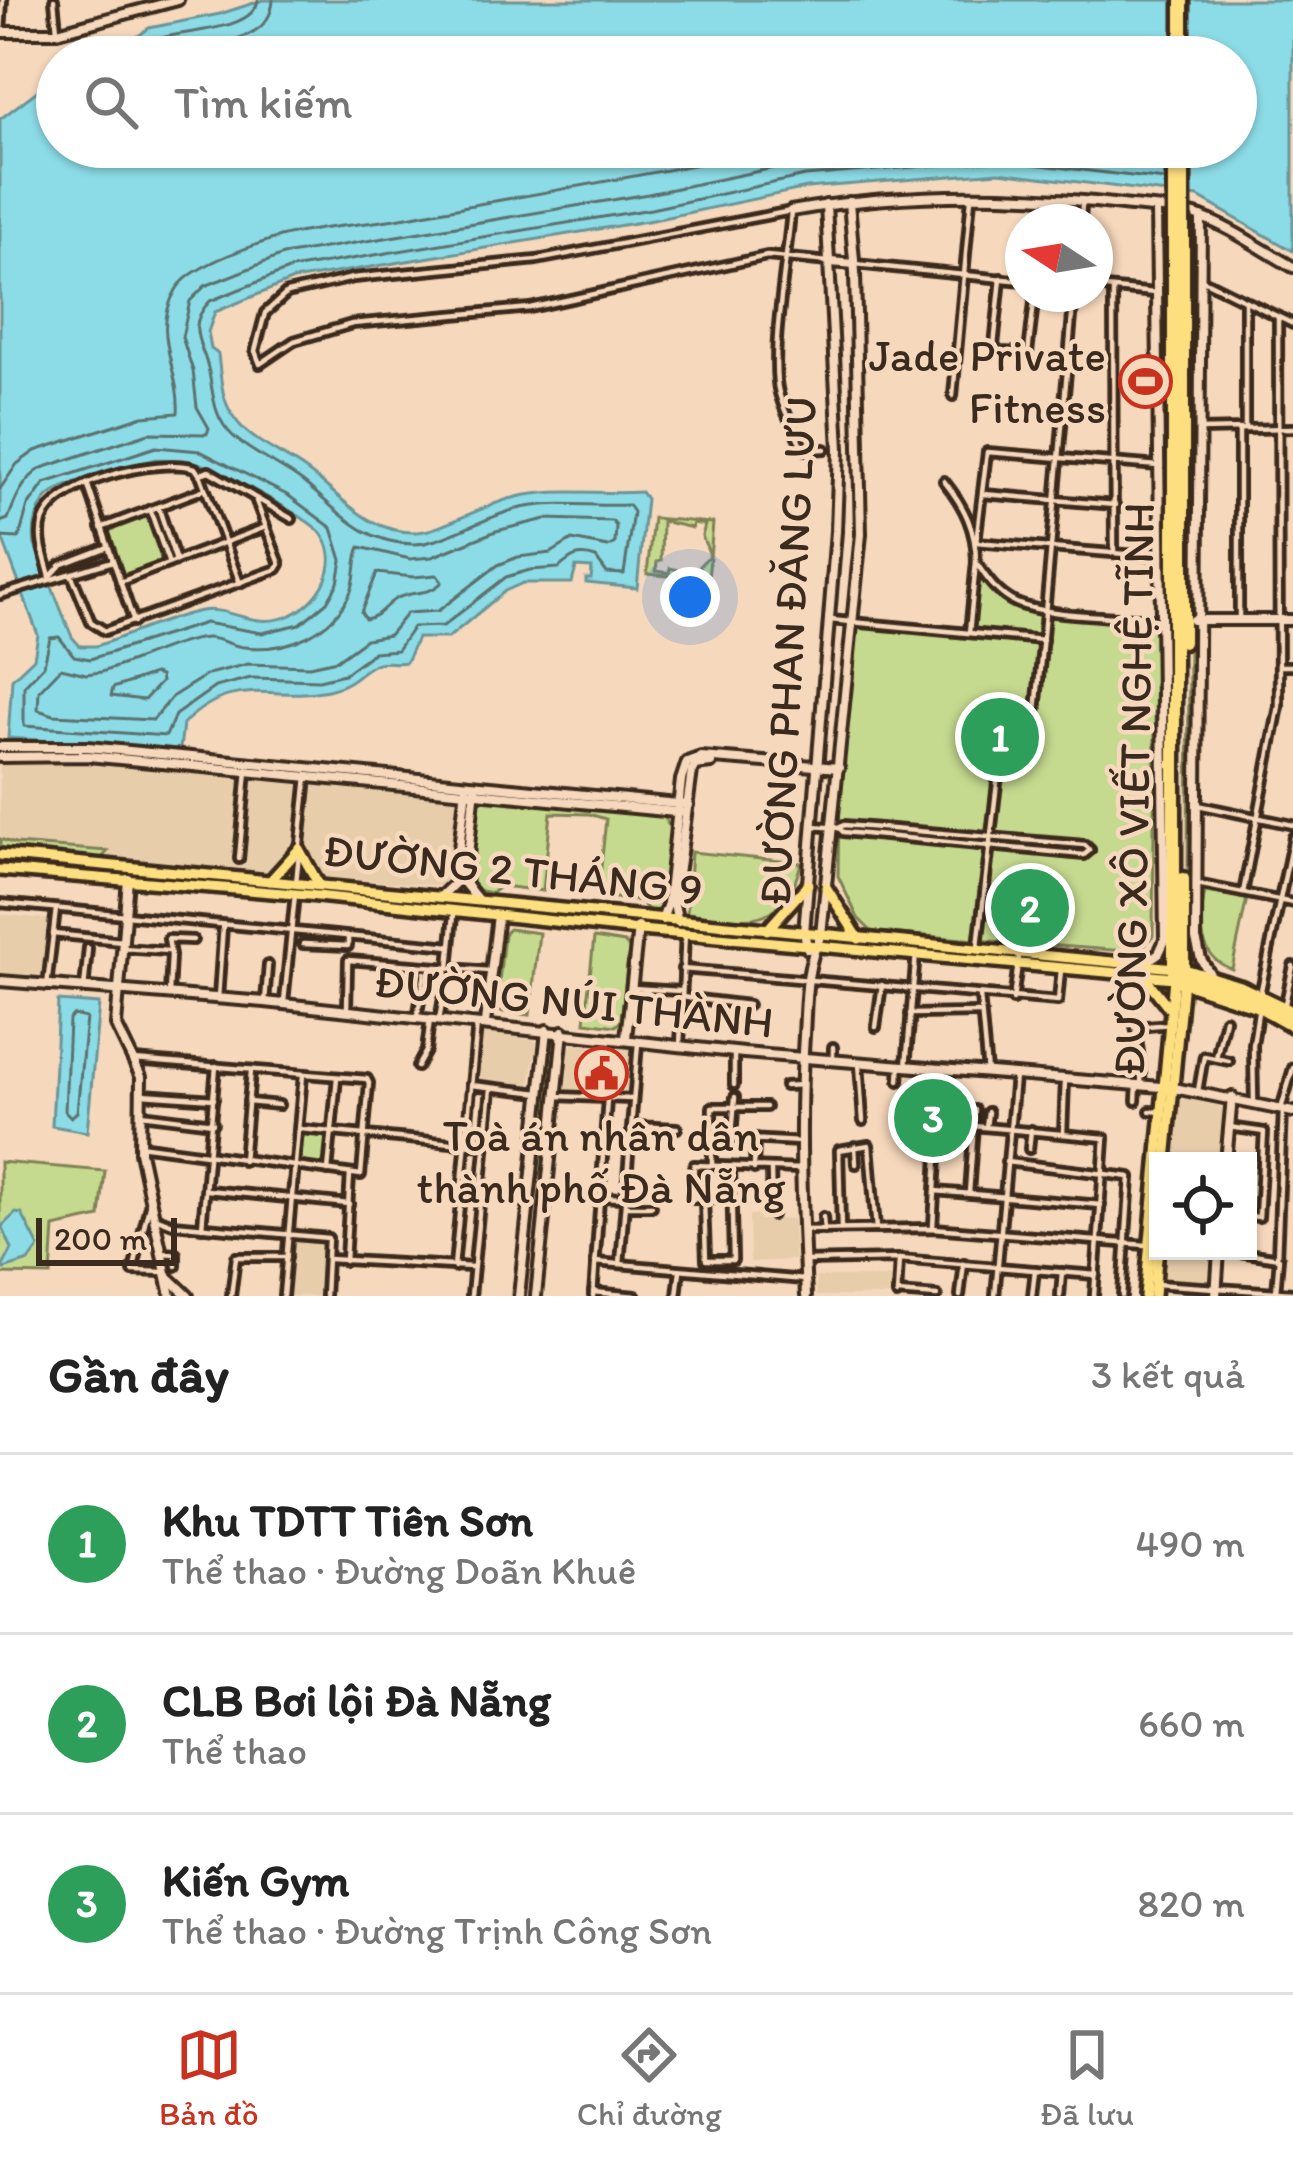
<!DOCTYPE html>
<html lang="vi">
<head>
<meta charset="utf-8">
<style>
	:root { --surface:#fff; --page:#f6f6f6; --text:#222; --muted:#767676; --line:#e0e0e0; --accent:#c8321e }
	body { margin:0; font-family:Itim,sans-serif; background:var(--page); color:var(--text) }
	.controls { position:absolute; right:36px; bottom:36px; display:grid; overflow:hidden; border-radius:0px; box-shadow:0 3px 9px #0004 }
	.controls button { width:108px; height:108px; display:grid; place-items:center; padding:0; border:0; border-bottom:3px solid var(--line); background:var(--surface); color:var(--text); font:60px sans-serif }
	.compass { position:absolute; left:1005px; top:204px; width:108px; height:108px; border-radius:50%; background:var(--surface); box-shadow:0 3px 9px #0004; rotate:282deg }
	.scale { position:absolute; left:36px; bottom:30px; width:141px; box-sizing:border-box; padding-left:12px; border:6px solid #3b2a1e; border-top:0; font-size:33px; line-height:42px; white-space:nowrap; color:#3b2a1e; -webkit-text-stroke:9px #f6d8bc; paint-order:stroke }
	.you { position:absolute; left:690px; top:597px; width:42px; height:42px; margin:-30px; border:9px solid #fff; border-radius:50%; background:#1a73e8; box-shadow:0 0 0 18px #1a73e833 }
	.badge { display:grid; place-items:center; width:78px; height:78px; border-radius:50%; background:var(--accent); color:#fff; font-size:39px; font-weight:700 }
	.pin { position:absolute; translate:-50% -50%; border:6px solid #fff; box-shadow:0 3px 12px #0006 }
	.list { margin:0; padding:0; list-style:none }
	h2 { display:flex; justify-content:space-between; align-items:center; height:156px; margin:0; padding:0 48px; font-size:51px }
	h2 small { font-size:39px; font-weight:400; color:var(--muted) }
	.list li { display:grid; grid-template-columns:78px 1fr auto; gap:36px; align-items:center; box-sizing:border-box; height:180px; padding:0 48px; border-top:3px solid var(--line) }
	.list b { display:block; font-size:45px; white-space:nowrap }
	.list p { margin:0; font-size:39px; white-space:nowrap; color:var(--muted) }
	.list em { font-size:39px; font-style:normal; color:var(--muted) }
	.icon { flex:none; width:66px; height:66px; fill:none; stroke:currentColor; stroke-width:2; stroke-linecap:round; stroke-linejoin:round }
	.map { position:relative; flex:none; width:1293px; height:1296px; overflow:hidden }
	.search { position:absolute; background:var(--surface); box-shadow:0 3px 9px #0004; left:36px; right:36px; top:36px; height:132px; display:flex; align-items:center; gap:30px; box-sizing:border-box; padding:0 42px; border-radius:66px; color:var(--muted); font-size:45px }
	.sheet { height:696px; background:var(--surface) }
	nav { display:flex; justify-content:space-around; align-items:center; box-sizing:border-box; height:168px; border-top:3px solid var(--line); background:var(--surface); font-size:33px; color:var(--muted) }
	nav a { display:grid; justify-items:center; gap:6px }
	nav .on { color:var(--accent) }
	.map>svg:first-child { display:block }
</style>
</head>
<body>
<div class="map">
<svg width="1293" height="1296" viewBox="0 0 1293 1296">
	<rect width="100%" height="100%" fill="#f6d8bc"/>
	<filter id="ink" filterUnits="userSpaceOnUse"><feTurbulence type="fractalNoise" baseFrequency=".00833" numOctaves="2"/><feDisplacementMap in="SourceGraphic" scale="24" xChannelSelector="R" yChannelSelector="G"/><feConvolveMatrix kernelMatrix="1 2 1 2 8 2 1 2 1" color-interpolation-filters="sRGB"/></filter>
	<g filter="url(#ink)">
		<!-- built -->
		<g fill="#e8cdab">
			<polygon points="86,755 464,791 454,877 441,886 0,851 0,756"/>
			<polygon points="0,914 54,920 47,979 0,974"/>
			<polygon points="477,1032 534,1040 537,1046 529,1089 472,1083"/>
			<polygon points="573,1044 632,1049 629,1093 567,1090 569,1050"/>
			<polygon points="1184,1098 1226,1108 1222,1161 1172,1161 1178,1105"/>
			<polygon points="749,1215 758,1215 759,1220 793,1219 795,1260 750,1262"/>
			<polygon points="292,1240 325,1243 320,1296 287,1296"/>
			<polygon points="1163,1251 1214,1251 1211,1281 1161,1279"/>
			<rect x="816" y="1277" width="78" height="19"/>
		</g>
		<!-- green -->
		<g fill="#c6da8f" stroke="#808256" stroke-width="3" fill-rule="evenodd">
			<polygon points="1187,293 1196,293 1190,603"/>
			<polygon points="1170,296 1169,603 1168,604 1160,297"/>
			<polygon points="147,513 152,516 166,559 124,576 106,531"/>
			<path d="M653 518 713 523 708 580 647 574ZM662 521 692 528 693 523 705 525 702 536 710 555 700 565V575L670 568 669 573 656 571 657 562 661 561Z"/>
			<polygon points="978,567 993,589 1016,605 1156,621 1153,936 1138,952 872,932 858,918 838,876 839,810 856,625 969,635"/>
			<polygon points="1189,634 1192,634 1194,879 1188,874"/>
			<polygon points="479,796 656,813 665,818 671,832 660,909 650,912 640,901 598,896 606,819 589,814 551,813 543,891 502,886 491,893 476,890 469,880"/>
			<polygon points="0,839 15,844 108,851 101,859 0,850"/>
			<path d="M691 852 801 863C784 933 741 920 687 913Z"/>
			<path d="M1205 892 1247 898 1232 969C1198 958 1199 923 1205 892Z"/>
			<polygon points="509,929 539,933 530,1015 496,1011 504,934"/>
			<polygon points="594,938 624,943 629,948 621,1021 616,1026 585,1022"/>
			<polygon points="554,1043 558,1048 544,1170 541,1173 537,1169 550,1048"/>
			<polygon points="301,1131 331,1133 327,1170 297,1166"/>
			<polygon points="0,1162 105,1171 100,1217 54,1227 51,1275 0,1274"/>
		</g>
		<!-- water -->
		<g fill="#8cdce7" stroke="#6c9597" stroke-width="3" fill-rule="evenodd">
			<path d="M263 0H1293V251L1198 197 999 172 807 188 653 220 293 280 215 312 208 332 211 349 218 354C221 380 221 404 239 424 256 444 286 455 307 471 342 496 368 534 417 532 440 531 485 504 513 498 555 487 598 495 641 492L646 499 637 588 586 583V579H591L592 568 576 567 572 583H523L505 591 448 638H417L406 662C397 664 387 661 378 663 361 668 356 684 328 690 269 702 235 673 183 724L180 749 8 738 12 679 34 658 38 635 0 532V119L57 76V147H1236V57H89L129 43 149 28 220 14ZM156 459C167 460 181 459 192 461 212 466 308 517 321 533 344 563 320 602 291 615 255 631 231 606 201 611 166 618 130 635 96 646H80L72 637 35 545C32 528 37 503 53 493 73 479 130 467 156 459Z"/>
			<polygon points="58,1001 99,1004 87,1132 52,1126"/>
			<polygon points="16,1213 22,1214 39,1247 29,1261 1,1270 12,1249 2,1226"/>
		</g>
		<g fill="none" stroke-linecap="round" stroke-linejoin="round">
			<!-- shore -->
			<g stroke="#5b716e" stroke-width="3">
				<path d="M126 57C139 52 148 41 161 38 186 30 254 31 258 0"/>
				<path d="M155 57C189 39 270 53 273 0"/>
				<polyline points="1019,147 1165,165"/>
				<path d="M0 489 17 464 35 451 143 416 178 413C181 370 150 334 176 290 189 266 254 245 280 237 320 226 365 225 407 217 533 194 659 173 784 147"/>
				<path d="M546 519 612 521 616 526 615 543 608 547 572 540 551 553 518 557 498 565 438 611 407 613 389 635 366 639 337 660 309 666 248 664 208 674 173 696 153 720 54 715 38 710 39 691 61 668 86 674 101 672C127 665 184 638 207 638 219 638 232 646 244 647 287 652 333 633 351 591 357 577 354 559 360 547L410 559 432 557 496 531Z"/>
				<path d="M0 522 8 519C15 500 23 479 42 468L149 433 207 434 209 428 197 407 193 371 182 337 190 301 205 286 283 255 648 194 803 162 963 147"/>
				<path d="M0 537 19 538 28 506 45 483 156 447 200 451 289 496 332 528 342 560 338 583 327 602 300 624 262 633 205 623 90 659 74 656 59 637 50 638 44 665 24 686V726L166 736 175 715 215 687 251 678 319 680 344 674 374 652 397 650 413 627 443 626 506 577 530 570 559 568C571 557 578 552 596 558L607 573 624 574 633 512 628 505C590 507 555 500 517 509 486 516 440 545 413 544 362 543 338 510 303 482 281 465 253 455 233 436 212 416 214 394 208 368 202 343 185 327 210 301L291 269 651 209 805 176 998 160 1165 180"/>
				<path d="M377 573 413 577 437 575 442 582C429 596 414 590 397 598 383 606 380 617 365 619L361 612Z"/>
				<polygon points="154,674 160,676 161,682 144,700 111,696 113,688"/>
				<polygon points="73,1015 86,1018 77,1112 71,1117 65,1111 69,1020"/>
			</g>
			<defs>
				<g id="street">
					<polyline points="54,0 57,30"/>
					<polyline points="1,32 3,0"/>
					<polyline points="1081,222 1082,204"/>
					<polyline points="855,264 1023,281"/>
					<polyline points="1001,278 994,346 999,352 1028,353 1035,294"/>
					<polyline points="1201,279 1293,324"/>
					<polyline points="1095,287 1155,293"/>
					<polyline points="1113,289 1114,553"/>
					<polyline points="953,396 971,198"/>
					<polyline points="1245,428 1245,302"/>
					<polyline points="1199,430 1293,428"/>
					<path d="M825 449 806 450 802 446C793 429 784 411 779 393 769 357 788 254 791 211L537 260 353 278 287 293 265 313 255 351 260 364 294 341 352 324 530 308 767 256 829 262"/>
					<polyline points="1159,466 987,452 976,542 1162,557"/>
					<polyline points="200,474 209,471 292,519"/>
					<path d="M944 481C964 506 976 529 976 562 986 578 998 595 1016 603 1049 617 1123 616 1161 620"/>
					<polyline points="88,486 134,622"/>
					<polyline points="983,494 1115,505"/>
					<polyline points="159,509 176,561"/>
					<polyline points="150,510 168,561"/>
					<polyline points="101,528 205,489"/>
					<polyline points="72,576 91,622 105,631 277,569 280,564 256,501"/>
					<path d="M50 577C46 559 37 540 43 521 56 481 158 457 195 468L201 477 240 583"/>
					<polyline points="50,577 61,565 108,547"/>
					<polyline points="120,582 266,527"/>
					<polyline points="0,595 113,561"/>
					<polyline points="830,620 1043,640"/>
					<polyline points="1239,620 1239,429"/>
					<polyline points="969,633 976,562"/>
					<polyline points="1280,666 1293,666"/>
					<polyline points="1198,805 1293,825"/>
					<polyline points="813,826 839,828 843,832 1084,855 1090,850"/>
					<polyline points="839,828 844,825 1085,845 1090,850"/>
					<polyline points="239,859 247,770"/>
					<polyline points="296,883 307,776"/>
					<polyline points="1197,884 1293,903"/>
					<polyline points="1243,893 1279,706 1278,317"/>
					<polyline points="0,903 451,946"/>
					<polyline points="53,934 122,941"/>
					<polyline points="303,944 348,946 348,937"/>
					<polyline points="978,946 999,766 1029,737 1035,723 1074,294"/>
					<polyline points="122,948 168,951"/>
					<polyline points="449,968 454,914"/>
					<polyline points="682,969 1058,1001 1061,969"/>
					<polyline points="47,986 56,909"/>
					<polyline points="632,988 680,991"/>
					<polyline points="84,989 88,948"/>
					<polyline points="169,994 171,955 168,939 193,940"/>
					<polyline points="1260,995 1293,837"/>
					<polyline points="980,996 987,1073"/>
					<polyline points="681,997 748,1005"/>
					<polyline points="218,998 223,926"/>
					<polyline points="1013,1000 1019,956"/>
					<polyline points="265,1002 268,965"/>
					<polyline points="284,1002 295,894"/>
					<polyline points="1284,1008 1293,966"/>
					<polyline points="347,1011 348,960 489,971"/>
					<polyline points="910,1014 980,1013"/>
					<polyline points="417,1018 425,973"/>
					<polyline points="439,1020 443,998"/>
					<path d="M1135 1020C1136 1043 1143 1063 1141 1085"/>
					<polyline points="876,1027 882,985"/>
					<polyline points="1135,1027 1171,1024"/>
					<polyline points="680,1046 685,932"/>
					<polyline points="833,1047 833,1060"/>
					<polyline points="734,1052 734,1085"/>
					<polyline points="1216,1058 1225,1019"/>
					<polyline points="134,1060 367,1079 369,1083 361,1175 139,1145"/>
					<polyline points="859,1063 863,1121"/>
					<polyline points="417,1067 426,1051 430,1019"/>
					<polyline points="906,1067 916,954"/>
					<polyline points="899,1081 900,1066"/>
					<polyline points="471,1085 540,1093"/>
					<polyline points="785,1086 802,1085"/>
					<polyline points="1198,1091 1204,1056 1229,1061"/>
					<polyline points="142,1094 214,1099"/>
					<polyline points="556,1096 632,1099"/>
					<polyline points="941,1099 958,1100"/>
					<polyline points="1136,1101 1137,1085"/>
					<polyline points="248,1102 279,1105"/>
					<polyline points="1254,1102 1253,1045 1258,1012"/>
					<polyline points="1281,1109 1293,1068"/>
					<polyline points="1150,1111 1162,1112"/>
					<polyline points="141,1114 213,1123"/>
					<polyline points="939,1123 1105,1138 1094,1296"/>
					<polyline points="632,1126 677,1128"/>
					<polyline points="986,1127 988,1112"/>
					<polyline points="1229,1127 1264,1132 1259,1217 1248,1216"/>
					<polyline points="300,1129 485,1146"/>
					<polyline points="1063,1133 1065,1080"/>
					<polyline points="732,1136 735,1097"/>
					<polyline points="712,1137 800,1142"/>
					<polyline points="855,1146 856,1164"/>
					<polyline points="1029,1149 1031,1130"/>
					<polyline points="243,1161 251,1071"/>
					<polyline points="1006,1162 1130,1177 1122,1296"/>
					<polyline points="712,1166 712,1107 766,1107"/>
					<polyline points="754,1169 755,1138"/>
					<polyline points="771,1169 772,1215"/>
					<polyline points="328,1171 337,1077"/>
					<polyline points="207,1190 349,1204"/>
					<polyline points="935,1191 1101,1205"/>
					<polyline points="969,1193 975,1110"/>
					<polyline points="600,1197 624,1198"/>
					<polyline points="772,1198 693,1199 694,1165 800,1169"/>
					<polyline points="704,1200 706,1260 733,1260 731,1168"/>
					<polyline points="150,1202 133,1271 165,1272"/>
					<polyline points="626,1206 652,1206"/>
					<polyline points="155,1217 173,1224 328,1238 325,1296"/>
					<polyline points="823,1217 824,1230"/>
					<polyline points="933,1226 942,1070"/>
					<polyline points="202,1227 216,1066"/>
					<polyline points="841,1229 839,1150 869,1145 876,1229"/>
					<polyline points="804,1230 933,1228 1146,1245"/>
					<polyline points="1233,1251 1279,1258 1276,1292"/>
					<polyline points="162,1253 176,1254 176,1266"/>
					<polyline points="1277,1258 1283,1110"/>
					<polyline points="328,1259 472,1267"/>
					<polyline points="345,1261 350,1174"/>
					<polyline points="804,1261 899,1259 1096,1275"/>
					<polyline points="595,1262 805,1280"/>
					<polyline points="620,1264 638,1043"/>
					<polyline points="454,1267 477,1024"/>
					<polyline points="1155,1284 1293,1293"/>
					<polyline points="593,1292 636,1296"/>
					<polyline points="897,1293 937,1296"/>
					<polyline points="897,1295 899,1259"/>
					<polyline points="231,1296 236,1257 287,1257"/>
					<polyline points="283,1296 303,1075"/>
					<polyline points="471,1296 491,1088"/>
					<polyline points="593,1296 607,1099"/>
					<polyline points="677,1296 680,1270"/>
					<polyline points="960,1296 964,1263"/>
					<polyline points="995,1296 1015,1076"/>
					<polyline points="1032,1296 1035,1270"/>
					<polyline points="1060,1296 1062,1272"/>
				</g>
				<g id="secondary">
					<polyline points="0,32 57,32 178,0"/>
					<path d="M791 211C900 192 1013 192 1122 205 1146 208 1172 208 1195 215 1230 226 1262 250 1293 267"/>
					<polyline points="1201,217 1196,939 1201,959 1211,976"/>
					<polyline points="830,262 855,264"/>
					<polyline points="1193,620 1293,620"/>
					<polyline points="0,747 88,747 688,805"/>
					<polyline points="0,757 88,756 686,813"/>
					<polyline points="475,788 465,884 478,900"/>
					<polyline points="128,879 116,1025 141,1077 140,1152 171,1296"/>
					<polyline points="440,897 455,883 466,788"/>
					<polyline points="662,920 668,903 681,780 687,762 701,757 839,768"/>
					<polyline points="678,922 674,904 692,771 695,765 711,763"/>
					<polyline points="808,949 804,933 836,531 839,449 826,205"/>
					<polyline points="1142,965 1159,953 1165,940 1156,209"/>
					<polyline points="0,981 265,1002 744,1053 1174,1088 1293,1112"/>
					<polyline points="485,1023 498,915"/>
					<polyline points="626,1038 638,927"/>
					<polyline points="1226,1161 1232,1097"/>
					<polyline points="167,1276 188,1296"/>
					<polyline points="519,1296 547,1030"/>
					<polyline points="536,1296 563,1031"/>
					<path d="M806 1296C802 1209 798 1122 804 1035 806 1001 805 966 821 935L861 534 855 272 849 202"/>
					<polyline points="1216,1296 1219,1251"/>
				</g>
				<g id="primary">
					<polyline points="0,855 1175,968"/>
					<polyline points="0,870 308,895 629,929 1174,978 1145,1296"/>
					<polyline points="270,881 299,849 319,885"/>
					<polyline points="826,887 859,939"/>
					<polyline points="767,930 808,884"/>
					<polyline points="1144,976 1170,1009"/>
					<polyline points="1166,1161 1183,980"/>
					<polyline points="1154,1296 1158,1246"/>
				</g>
				<g id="highway">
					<polyline points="1182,0 1182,57"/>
					<polyline points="1174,283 1174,978 1259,1006 1293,1025"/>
					<polyline points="1183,283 1183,642"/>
					<polyline points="1176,968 1241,988 1293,1013"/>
					<polyline points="1183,980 1183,879"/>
				</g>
			</defs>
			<!-- street casing -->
			<use href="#street" stroke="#3b2a1e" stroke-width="14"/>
			<!-- secondary casing -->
			<use href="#secondary" stroke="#3b2a1e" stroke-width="16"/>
			<!-- primary casing -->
			<use href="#primary" stroke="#3b2a1e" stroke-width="18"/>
			<!-- highway casing -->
			<use href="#highway" stroke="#3b2a1e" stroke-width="21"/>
			<!-- street -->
			<use href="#street" stroke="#f6d8bc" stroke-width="4.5"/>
			<!-- secondary -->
			<use href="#secondary" stroke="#f6d8bc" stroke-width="8"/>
			<!-- primary -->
			<use href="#primary" stroke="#fedf80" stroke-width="9"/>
			<!-- highway -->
			<use href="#highway" stroke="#fedf80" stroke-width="12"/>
			<defs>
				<g id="highway-bridge">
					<polyline points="1183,147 1183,283"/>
					<polyline points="1174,283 1174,147"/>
				</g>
			</defs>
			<!-- highway-bridge casing -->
			<use href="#highway-bridge" stroke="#3b2a1e" stroke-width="21" stroke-linecap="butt"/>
			<!-- highway-bridge -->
			<use href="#highway-bridge" stroke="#fedf80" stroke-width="12"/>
		</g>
	</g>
	<!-- icons -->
	<defs>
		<symbol id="stadium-ring" viewBox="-11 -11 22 22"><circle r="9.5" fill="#f6d8bc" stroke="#c8321e" stroke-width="1.5"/><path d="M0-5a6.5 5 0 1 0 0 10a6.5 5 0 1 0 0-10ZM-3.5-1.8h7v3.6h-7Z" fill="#c8321e"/></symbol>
		<symbol id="civic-ring" viewBox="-11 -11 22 22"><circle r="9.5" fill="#f6d8bc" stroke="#c8321e" stroke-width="1.5"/><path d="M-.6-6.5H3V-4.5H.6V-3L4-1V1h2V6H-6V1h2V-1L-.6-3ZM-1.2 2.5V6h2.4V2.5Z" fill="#c8321e"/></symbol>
	</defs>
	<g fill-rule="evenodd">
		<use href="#stadium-ring" x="1116" y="352" width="59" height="59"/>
		<use href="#civic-ring" x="572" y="1044" width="59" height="59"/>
	</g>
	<g text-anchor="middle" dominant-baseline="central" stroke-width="9" stroke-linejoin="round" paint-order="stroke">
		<!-- poi labels -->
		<g font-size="45" fill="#3b2a1e" stroke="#f6d8bc" text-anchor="end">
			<text x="1106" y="355">Jade Private<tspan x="1106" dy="52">Fitness</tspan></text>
			<text x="601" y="1135" text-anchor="middle">Toà án nhân dân<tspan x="601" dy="52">thành phố Đà Nẵng</tspan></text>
		</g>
		<!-- street labels -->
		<g font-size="45" fill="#3b2a1e" stroke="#f6d8bc">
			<text transform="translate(787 651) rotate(-87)">ĐƯỜNG PHAN ĐĂNG LƯU</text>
			<text transform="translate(1133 789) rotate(-89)">ĐƯỜNG XÔ VIẾT NGHỆ TĨNH</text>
			<text transform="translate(513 869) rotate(6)">ĐƯỜNG 2 THÁNG 9</text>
			<text transform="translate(574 1001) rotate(6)">ĐƯỜNG NÚI THÀNH</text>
		</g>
	</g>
</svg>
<div class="controls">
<button><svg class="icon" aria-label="locate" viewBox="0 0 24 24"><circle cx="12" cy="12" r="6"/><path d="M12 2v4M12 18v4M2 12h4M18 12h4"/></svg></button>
</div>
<svg class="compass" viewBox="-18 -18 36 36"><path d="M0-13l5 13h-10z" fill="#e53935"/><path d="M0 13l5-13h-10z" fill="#767676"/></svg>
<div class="scale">200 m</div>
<div class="you"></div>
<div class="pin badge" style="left:1000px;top:737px;background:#2e9e5b">1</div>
<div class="pin badge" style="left:1030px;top:908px;background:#2e9e5b">2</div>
<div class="pin badge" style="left:933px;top:1118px;background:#2e9e5b">3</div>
<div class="search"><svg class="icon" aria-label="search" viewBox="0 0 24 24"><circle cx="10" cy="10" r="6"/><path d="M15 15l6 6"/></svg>Tìm kiếm</div>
</div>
<section class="sheet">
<h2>Gần đây<small>3 kết quả</small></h2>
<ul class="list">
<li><span class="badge" style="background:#2e9e5b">1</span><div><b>Khu TDTT Tiên Sơn</b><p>Thể thao · Đường Doãn Khuê</p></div><em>490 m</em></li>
<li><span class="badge" style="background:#2e9e5b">2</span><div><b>CLB Bơi lội Đà Nẵng</b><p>Thể thao</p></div><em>660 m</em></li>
<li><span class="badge" style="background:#2e9e5b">3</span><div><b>Kiến Gym</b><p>Thể thao · Đường Trịnh Công Sơn</p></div><em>820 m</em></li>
</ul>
</section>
<nav>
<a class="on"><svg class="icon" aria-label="map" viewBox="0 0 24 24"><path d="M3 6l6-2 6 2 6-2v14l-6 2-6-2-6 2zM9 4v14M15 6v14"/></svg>Bản đồ</a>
<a><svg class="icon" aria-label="directions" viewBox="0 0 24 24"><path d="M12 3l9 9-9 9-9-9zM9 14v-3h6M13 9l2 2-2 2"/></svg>Chỉ đường</a>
<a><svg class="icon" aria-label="saved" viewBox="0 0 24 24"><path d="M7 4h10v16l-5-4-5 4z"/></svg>Đã lưu</a>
</nav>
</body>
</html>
